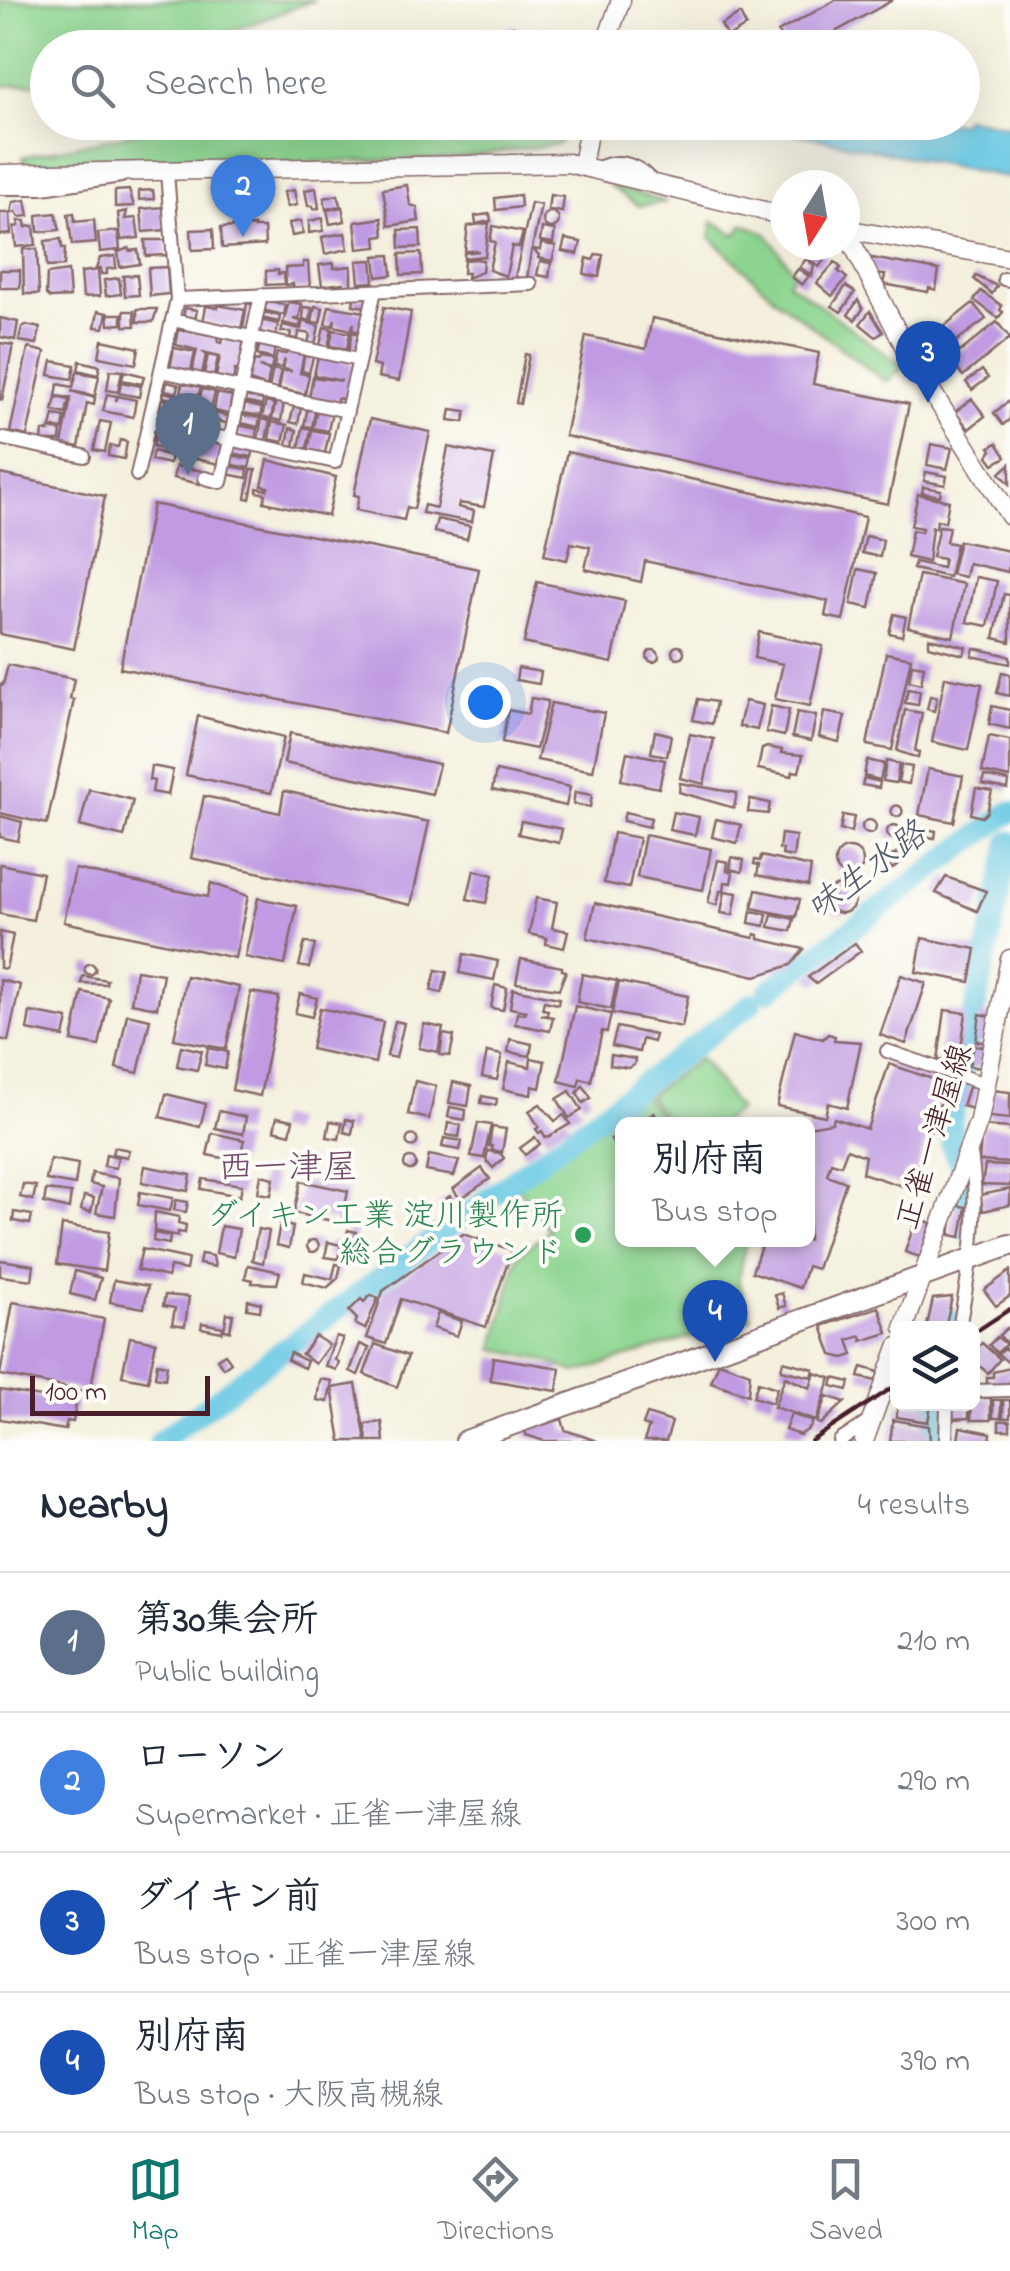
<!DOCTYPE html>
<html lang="en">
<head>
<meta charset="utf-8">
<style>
	:root { --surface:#fff; --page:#f6f6f7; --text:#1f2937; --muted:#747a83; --line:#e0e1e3; --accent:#0f766e }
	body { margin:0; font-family:"Indie Flower","Klee One",sans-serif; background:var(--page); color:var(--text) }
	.controls { position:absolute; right:30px; bottom:30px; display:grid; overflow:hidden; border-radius:15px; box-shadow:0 10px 40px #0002 }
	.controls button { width:90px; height:90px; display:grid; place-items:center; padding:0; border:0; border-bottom:2px solid var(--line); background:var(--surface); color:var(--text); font:50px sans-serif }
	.compass { position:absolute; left:770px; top:170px; width:90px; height:90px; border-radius:50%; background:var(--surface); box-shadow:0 10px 40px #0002; rotate:191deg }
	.scale { position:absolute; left:30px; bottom:25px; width:180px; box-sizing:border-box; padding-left:10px; border:5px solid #4a1f2b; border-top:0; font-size:28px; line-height:35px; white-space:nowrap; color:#4a1f2b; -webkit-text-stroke:8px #fdfcf7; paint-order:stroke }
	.you { position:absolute; left:485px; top:702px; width:35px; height:35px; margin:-25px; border:8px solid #fff; border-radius:50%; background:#1a73e8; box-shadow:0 0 0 15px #1a73e833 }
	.badge { display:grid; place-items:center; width:65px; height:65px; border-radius:50%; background:var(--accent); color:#fff; font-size:32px; font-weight:700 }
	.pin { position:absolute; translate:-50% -82px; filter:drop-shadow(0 2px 5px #0008) }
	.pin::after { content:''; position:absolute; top:52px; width:35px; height:30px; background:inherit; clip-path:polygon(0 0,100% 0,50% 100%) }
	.popup { position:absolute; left:615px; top:1117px; width:200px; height:130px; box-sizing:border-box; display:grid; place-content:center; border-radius:15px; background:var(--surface); filter:drop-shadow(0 2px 8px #0005); font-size:32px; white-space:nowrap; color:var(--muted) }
	.popup b { font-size:38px; color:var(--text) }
	.popup::after { content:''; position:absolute; left:50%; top:100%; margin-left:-20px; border:20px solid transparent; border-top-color:var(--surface) }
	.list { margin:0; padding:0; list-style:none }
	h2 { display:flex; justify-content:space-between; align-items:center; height:130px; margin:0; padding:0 40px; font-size:42px }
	h2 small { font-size:32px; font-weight:400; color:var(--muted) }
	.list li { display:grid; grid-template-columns:65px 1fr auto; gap:30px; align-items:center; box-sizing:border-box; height:140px; padding:0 40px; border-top:2px solid var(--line) }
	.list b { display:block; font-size:38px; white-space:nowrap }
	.list p { margin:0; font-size:32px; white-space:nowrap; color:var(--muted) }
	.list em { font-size:32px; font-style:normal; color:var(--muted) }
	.icon { flex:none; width:55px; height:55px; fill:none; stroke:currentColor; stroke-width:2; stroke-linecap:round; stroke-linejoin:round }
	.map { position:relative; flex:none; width:1010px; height:1441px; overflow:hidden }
	.search { position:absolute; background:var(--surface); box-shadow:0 10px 40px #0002; left:30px; right:30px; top:30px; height:110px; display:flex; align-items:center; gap:25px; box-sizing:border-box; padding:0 35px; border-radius:55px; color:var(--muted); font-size:38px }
	.sheet { height:690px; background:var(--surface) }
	nav { display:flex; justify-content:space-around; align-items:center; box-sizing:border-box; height:140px; border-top:2px solid var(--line); background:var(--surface); font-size:28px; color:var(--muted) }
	nav a { display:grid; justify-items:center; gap:5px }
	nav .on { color:var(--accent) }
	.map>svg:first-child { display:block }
</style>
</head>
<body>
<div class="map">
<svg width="1010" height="1441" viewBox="0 0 1010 1441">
	<rect width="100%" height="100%" fill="#fdfcf7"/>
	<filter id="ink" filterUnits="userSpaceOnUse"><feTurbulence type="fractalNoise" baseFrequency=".01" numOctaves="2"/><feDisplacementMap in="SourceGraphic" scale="20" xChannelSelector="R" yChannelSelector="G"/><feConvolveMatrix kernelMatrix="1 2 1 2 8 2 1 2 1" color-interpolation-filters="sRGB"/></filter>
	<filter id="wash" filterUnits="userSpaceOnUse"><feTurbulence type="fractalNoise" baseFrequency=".0048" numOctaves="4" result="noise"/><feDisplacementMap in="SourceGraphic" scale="40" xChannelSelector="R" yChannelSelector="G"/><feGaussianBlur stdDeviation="2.25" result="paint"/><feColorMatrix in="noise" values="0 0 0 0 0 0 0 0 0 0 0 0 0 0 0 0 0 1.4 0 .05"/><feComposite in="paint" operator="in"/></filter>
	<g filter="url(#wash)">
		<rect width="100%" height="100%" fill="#f4f0dd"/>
		<!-- green -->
		<g fill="#8dd590" stroke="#6c7a5e" stroke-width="2.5">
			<polygon points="0,0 315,0 189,47 48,48 47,83 0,86"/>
			<polygon points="558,122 574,128 558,144 450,159 175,165 90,160 26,164 23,157 117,137 166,123"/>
			<polygon points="608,185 667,202 639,206"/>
			<polygon points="713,221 736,235 743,224 766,233 794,272 788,282 904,367 886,382 777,300 710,237"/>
			<polygon points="700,1058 739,1110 719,1124 669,1124 648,1096"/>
			<polygon points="642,1094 666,1124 622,1124 622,1240 746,1240 738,1280 751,1318 577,1373 543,1360 494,1349 518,1255 549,1230 515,1184"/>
		</g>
		<!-- water -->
		<polygon fill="#65c7e3" stroke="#587387" stroke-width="2.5" points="963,117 1010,126 1010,178 746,123 962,122"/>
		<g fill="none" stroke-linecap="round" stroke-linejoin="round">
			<!-- river -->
			<g stroke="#65c7e3" stroke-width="22">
				<polyline points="768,991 1010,812"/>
				<polyline points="964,1229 968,1184 951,1144 952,1118 1010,842"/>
				<polyline points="950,1328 952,1320"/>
				<polyline points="935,1404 936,1441"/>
				<polyline points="160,1441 752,1003"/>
			</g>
		</g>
		<g id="blocks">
			<!-- building -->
			<g fill="#c09ae2">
				<polygon points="836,0 893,0 806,48 787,48 778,32"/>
				<polygon points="740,14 746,26 728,37 721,25"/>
				<polygon points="513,26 516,32 494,43 491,37"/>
				<polygon points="407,185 410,205 417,207 419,221 389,226 383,189"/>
				<polygon points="316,188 319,208 314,209 313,206 308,206 305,190"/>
				<polygon points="129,190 134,206 115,207 115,191"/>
				<polygon points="153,190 154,199 139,200 139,191"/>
				<polygon points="294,190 297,205 287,207 284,192"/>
				<polygon points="338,195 341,206 326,209 324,198"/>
				<polygon points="520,195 521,207 496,210 495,198"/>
				<polygon points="550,195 564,197 562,212 548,210"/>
				<polygon points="26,200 29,216 19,217 16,212 11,213 13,202"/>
				<polygon points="531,203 541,205 532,249 540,250 541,243 556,246 552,261 538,258 539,255 532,249 531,251 527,279 515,277"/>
				<polygon points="164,207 166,230 143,232 141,209"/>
				<polygon points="342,207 345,221 330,224 327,210"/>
				<polygon points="127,211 125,219 136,218 139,238 121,240 118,213"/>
				<circle cx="551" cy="220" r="8"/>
				<polygon points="0,213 10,213 11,234 0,235"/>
				<polygon points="56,213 60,230 38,232 37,215"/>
				<polygon points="74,213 75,222 94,220 96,243 72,245 68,214"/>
				<polygon points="490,214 491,221 476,224 475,216"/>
				<polygon points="323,218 323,231 309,233 309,221"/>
				<polygon points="382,218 384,236 376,237 377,247 358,249 355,222"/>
				<polygon points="18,221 25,221 26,227 34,226 36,245 16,247 14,227 19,226"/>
				<polygon points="301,221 303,234 292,236 289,223"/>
				<polygon points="489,223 485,256 464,258 464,253 479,251 465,251 468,226"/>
				<polygon points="254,226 254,228 264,228 265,245 222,248 221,228"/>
				<polygon points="493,226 523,232 519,247 512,246 506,276 489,270 495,242 490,241"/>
				<polygon points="542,228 555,230 553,243 540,241"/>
				<polygon points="213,229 214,249 192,250 191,230"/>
				<polygon points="420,229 421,247 400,248 399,230"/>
				<polygon points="118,231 120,250 100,252 98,233"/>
				<polygon points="345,233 348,249 325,254 322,237"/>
				<polygon points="61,239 62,248 65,248 64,266 47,267 45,241"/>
				<polygon points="565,239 581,242 578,254 562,251"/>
				<polygon points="145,240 166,240 167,255 146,256"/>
				<polygon points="813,246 827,256 819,267 806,257"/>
				<polygon points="129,248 129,251 138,250 140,264 120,267 118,252"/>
				<polygon points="23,249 37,249 39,294 24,294"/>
				<polygon points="421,253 422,274 401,275 400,254"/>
				<polygon points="596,254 603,255 599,277 584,274 587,258 593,260"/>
				<polygon points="390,255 392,275 377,277 375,256"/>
				<polygon points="115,256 116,268 107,269 107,274 101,274 100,269 96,269 100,258"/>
				<polygon points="866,257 939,270 936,290 929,288 928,292 883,284 885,275 875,274"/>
				<polygon points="474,259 483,260 482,272 467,278 468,273 463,273 464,260"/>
				<polygon points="806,259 814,265 812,276 800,267"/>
				<polygon points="372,260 374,282 359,283 357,261"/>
				<polygon points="540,261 551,263 549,277 537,275"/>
				<polygon points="303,262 308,262 310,289 294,290 293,284 286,285 285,268 303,267"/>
				<polygon points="835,262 841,268 838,271 847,278 832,296 817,283"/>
				<polygon points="334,263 334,268 351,266 351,287 344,288 343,283 322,286 319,265"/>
				<polygon points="167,267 169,294 150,296 148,268"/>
				<polygon points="798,269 809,276 802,285 792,277"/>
				<rect x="0" y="270" width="20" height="18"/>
				<polygon points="98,270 100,296 83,297 81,272"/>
				<polygon points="278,270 278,274 284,273 285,284 266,285 266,271"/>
				<polygon points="68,271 70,297 50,298 46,295 47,274"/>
				<polygon points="137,275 139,295 125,296 123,276"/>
				<polygon points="976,276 997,286 992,294 974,279"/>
				<polygon points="119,278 121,294 106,296 104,280"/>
				<polygon points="846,286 855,292 841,312 832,306"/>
				<polygon points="981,291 1002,306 1000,310 1003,312 998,318 974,300"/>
				<polygon points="368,297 366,307 353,305 354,298"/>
				<polygon points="858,300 863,309 855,320 848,315"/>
				<polygon points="268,302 286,305 284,315 262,310"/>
				<polygon points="289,302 302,304 299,319 293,319 301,321 300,327 283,323"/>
				<polygon points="247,303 254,305 247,330 243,329"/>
				<polygon points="973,303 986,319 955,342 943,327"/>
				<polygon points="218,305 245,310 241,329 203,322 206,306 218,308"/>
				<polygon points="315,306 323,308 320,323 312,322"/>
				<polygon points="329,306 365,312 360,332 352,330 354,323 351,330 334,326 335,319 332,326 325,324"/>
				<polygon points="304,307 312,308 310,321 303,319"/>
				<polygon points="384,307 411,312 399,381 378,377 380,367 372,365"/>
				<polygon points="185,308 197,310 195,320 183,317"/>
				<polygon points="137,309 157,309 153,322 137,322"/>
				<polygon points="98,311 107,313 104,328 95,327"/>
				<polygon points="124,311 134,311 135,326 124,326"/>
				<polygon points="870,311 883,332 876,337 860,324"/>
				<polygon points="263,312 280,316 279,322 261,318"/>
				<polygon points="108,314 122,314 122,324 109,325"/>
				<polygon points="0,318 18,322 15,340 0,337"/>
				<polygon points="652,318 819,353 813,384 909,404 888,504 565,436 586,336 646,349"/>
				<polygon points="260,320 278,324 276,337 258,333"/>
				<polygon points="303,321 319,326 315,345 308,344 310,334 299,332 298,339 290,338 291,332 281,332 283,325 301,329"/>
				<polygon points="997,322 1010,338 963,376 950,360"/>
				<polygon points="26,325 40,328 37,344 19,341 22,327"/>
				<polygon points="324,327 332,329 328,347 320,345"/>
				<polygon points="179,330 219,336 218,342 222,343 224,335 244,339 239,371 235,370 233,381 216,377 220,356 202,352 206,354 202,374 192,372 197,350 176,345"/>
				<polygon points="333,330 350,333 347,349 330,346"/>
				<polygon points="352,332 359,334 356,353 348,352"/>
				<polygon points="102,340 139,348 136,364 99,357"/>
				<polygon points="0,343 13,345 2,400 0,399"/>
				<polygon points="260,344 275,347 273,359 257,355"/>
				<polygon points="28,348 45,352 27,436 10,432"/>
				<polygon points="174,348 195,352 191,371 170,368"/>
				<polygon points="287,351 304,354 300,373 309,375 305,394 279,389 282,371 292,371 283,369 285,359 282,368 274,367 277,353 286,354"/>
				<polygon points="525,354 529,355 520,404 516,403"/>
				<polygon points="208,355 218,357 214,376 204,374"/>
				<polygon points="304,356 313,357 309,373 302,371"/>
				<polygon points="318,356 354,363 346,400 337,398 336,403 309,397 313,377 342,381 314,375"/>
				<polygon points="260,358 273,360 271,370 259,367 270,371 267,387 247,380 249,367 253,367 254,360 259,361"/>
				<polygon points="52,361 75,365 72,379 49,375"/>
				<polygon points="80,361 100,366 98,375 78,370"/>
				<polygon points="273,369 281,371 277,389 269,388"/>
				<polygon points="110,370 122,371 118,392 107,390"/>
				<polygon points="982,370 988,378 972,390 966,382"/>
				<polygon points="124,371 144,376 142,384 122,380"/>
				<polygon points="77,372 99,376 95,396 71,391 95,398 94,405 87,403 79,447 62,444 71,398 56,396 58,384 73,387"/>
				<polygon points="121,382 141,386 139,397 119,393"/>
				<polygon points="167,382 179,385 177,393 165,390"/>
				<polygon points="182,383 201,387 189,424 183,423 186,406 181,404"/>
				<polygon points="202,389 215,392 211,410 198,407"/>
				<polygon points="164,392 181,396 179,401 163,397"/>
				<polygon points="217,393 232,396 229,414 214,411"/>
				<polygon points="107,394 117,396 116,401 118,396 136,400 133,417 103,411"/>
				<polygon points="246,394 264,398 262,406 244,402"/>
				<polygon points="56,397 69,400 66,414 53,411"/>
				<polygon points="162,399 179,403 175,423 158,419"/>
				<polygon points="972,399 985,416 969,429 955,412"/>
				<polygon points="1010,400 1010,419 1003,425 994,413"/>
				<polygon points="276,401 284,402 281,421 272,419"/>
				<polygon points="266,402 274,404 271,419 262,417"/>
				<polygon points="245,404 262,408 260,416 243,413"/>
				<polygon points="294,406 301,408 298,424 290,422"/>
				<polygon points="308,406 316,408 312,427 304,426"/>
				<polygon points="317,409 332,412 328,431 313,428"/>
				<polygon points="451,409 466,411 464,422 449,420"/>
				<polygon points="199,410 211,412 208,429 196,427"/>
				<polygon points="215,413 230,417 229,424 214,420"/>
				<polygon points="54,415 65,417 63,429 51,427"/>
				<polygon points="242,415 260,418 258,427 241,423"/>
				<polygon points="262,419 270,421 266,440 258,439"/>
				<polygon points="370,419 430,432 414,509 407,507 404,520 356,510 359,496 354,495"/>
				<polygon points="100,421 111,423 105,452 94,450"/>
				<polygon points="272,422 287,425 283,442 269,439"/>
				<polygon points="238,425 257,429 255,439 236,435"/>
				<polygon points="303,427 311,429 307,449 299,448"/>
				<polygon points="157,428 168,430 165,442 173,444 172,453 153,446"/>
				<polygon points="290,428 297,430 294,446 287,445"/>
				<polygon points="49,429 61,431 60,441 42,441 43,431 49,432"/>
				<polygon points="312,430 329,433 325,453 308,450"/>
				<polygon points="179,432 189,435 185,457 175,455"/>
				<polygon points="191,434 224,442 219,464 187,457"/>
				<polygon points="120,440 127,442 124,459 108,456 110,446 118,447"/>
				<polygon points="997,443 1006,457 994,464 988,456 992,450 990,447"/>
				<polygon points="235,444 254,447 252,457 231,453"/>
				<polygon points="931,444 952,448 947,469 927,465"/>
				<polygon points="448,447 494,456 484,507 459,503 458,507 474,511 472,522 422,513 424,505 436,508"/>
				<polygon points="153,451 171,456 169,464 151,460"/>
				<polygon points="567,452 865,517 843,620 825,616 828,601 645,561 641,582 585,569 590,547 571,543 567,560 544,555"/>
				<polygon points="231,455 251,459 249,468 229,464"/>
				<polygon points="268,460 336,477 328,516 264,502 266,494 257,492 257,488 267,490 268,487 262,486"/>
				<polygon points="1010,464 1010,484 1000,473"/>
				<polygon points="176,466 203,471 200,484 173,478"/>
				<polygon points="229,466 248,469 247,478 227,474"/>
				<polygon points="251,470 256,470 250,499 246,498"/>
				<polygon points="926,472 947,476 945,485 924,481"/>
				<polygon points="0,474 105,496 74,649 0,634"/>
				<polygon points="923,487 941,490 940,496 922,493"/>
				<polygon points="918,494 949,501 945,522 937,520 936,528 932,527 928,562 907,557 912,530 921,532 922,528 911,526"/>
				<polygon points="153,504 479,569 446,733 120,668"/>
				<polygon points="437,519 470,526 467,539 434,532"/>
				<polygon points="939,526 949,527 946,542 956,544 949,577 913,569 915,562 942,568 944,559 932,557"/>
				<polygon points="866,536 883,540 880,557 862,553"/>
				<polygon points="959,541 1010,551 1008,572 968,563 965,577 951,574"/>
				<polygon points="858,569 877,573 870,608 851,604"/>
				<polygon points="919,575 964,584 953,637 908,627"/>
				<polygon points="976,577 997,581 988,626 967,622"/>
				<polygon points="537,582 625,601 612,663 524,643"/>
				<polygon points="1004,594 1010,595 1010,642 994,638"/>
				<polygon points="894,614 906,617 902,636 889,633"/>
				<polygon points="759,632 823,646 810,706 775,699 783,664 754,658"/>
				<polygon points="929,638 966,647 964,655 929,646"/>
				<circle cx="678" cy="652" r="6"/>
				<polygon points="974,648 1010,656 1010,664 972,656"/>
				<circle cx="653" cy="656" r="6"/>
				<polygon points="886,653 911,658 892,750 867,745"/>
				<polygon points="912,664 924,666 921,684 909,681"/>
				<polygon points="8,665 74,679 70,699 74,700 47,824 0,813 0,684 3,685"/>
				<polygon points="518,668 541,672 539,684 516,680"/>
				<polygon points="1002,672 1010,674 1010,696 997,693"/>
				<polygon points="945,677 982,684 968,750 932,742"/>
				<polygon points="908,689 920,691 918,705 905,703"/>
				<polygon points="930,696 937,697 934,711 927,709"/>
				<polygon points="531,698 548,701 536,749 502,742 508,710 528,714"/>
				<polygon points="698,699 716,702 712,724 693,720"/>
				<polygon points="745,701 763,705 757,730 739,726"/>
				<polygon points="551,703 604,713 593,771 537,760"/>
				<polygon points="771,706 789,710 784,736 766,732"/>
				<polygon points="992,706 1010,710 1010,729 989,724"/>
				<polygon points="905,710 922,713 915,751 919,752 918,758 897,751"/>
				<polygon points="797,712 816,716 811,741 792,737"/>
				<polygon points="824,712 845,716 839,742 819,737"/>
				<polygon points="198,716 284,737 271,793 186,775"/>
				<polygon points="655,731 671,735 667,756 651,753"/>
				<polygon points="290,733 439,764 432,794 284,763"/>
				<polygon points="690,734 714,739 704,784 680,778"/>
				<polygon points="989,736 1010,740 1010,778 982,772"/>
				<polygon points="767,747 782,750 781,753 803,755 799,772 793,771 792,776 758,769 762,749"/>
				<polygon points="627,752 665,760 659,788 621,780"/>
				<polygon points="867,760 884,764 880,780 864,776"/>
				<polygon points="886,761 899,764 896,783 883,781"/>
				<polygon points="901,765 912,767 909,784 898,782"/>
				<polygon points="151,766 173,770 168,795 152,792 154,781 149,780"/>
				<polygon points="928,769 963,776 954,822 919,815"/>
				<polygon points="496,771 570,787 566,806 492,790"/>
				<polygon points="984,776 1009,781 1008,789 982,784"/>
				<polygon points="864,778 880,782 879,788 862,785"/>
				<polygon points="680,783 737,793 734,808 679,792"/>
				<polygon points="976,788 992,791 987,812 982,817 971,814"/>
				<polygon points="89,789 133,800 124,837 80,826"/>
				<polygon points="284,791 429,822 411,905 191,858 204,796 280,813"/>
				<polygon points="575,792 592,795 590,807 573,804"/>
				<polygon points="750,799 770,803 768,814 748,812"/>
				<circle cx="897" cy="811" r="5.5"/>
				<polygon points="625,812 651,818 649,827 623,821"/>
				<polygon points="673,812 699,817 695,835 669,830"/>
				<polygon points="843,815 854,817 851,832 840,830"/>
				<polygon points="0,816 22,822 18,841 0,837"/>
				<polygon points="716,819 741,825 737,843 712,837"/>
				<circle cx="869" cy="827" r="7"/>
				<polygon points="521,821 562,829 559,843 518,834"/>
				<circle cx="894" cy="832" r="7"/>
				<polygon points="917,827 936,831 935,838 928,837 927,844 915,842"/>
				<polygon points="613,833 639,838 629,888 604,883"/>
				<polygon points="781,834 796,836 793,857 782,855 783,850 779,849"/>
				<polygon points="645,835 711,849 703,890 637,877"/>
				<circle cx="849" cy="862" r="14"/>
				<polygon points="896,853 902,861 892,869 886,860"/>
				<polygon points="761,856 811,867 808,886 757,875 759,865 754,864 755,860 760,861"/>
				<polygon points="732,857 744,860 742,872 730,869"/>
				<polygon points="718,860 728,862 727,871 733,872 731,883 725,882 724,891 720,891 717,905 708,903"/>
				<polygon points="0,864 42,873 33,920 0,914"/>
				<polygon points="75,869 208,897 211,883 248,896 235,958 64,922"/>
				<polygon points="474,870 493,875 486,903 467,899"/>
				<polygon points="946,877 986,891 977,911 936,893"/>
				<circle cx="841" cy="899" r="14"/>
				<polygon points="756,890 800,899 796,917 752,908"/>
				<polygon points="725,891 737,893 733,915 721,913"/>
				<polygon points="258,898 297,906 285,965 245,957"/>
				<polygon points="536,898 557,902 552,928 568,931 564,948 546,944 547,938 529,934"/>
				<polygon points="595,903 754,938 755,934 759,935 759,939 804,949 791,965 756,976 587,938"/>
				<polygon points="751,911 767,914 765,926 749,923"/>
				<polygon points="772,914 794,919 791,931 769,927"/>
				<polygon points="0,932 13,935 6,969 0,968"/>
				<polygon points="922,938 976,949 970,982 916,972"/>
				<polygon points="305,942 315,945 309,968 299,966"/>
				<polygon points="855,943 861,951 816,984 808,977"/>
				<polygon points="464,954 498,961 494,980 460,973"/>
				<polygon points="521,959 562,967 562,970 566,971 559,989 516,983"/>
				<circle cx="90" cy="969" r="5.5"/>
				<polygon points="136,970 163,974 157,1008 131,1003"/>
				<polygon points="436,970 447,972 442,993 431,990"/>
				<polygon points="582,974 617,981 611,1009 577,1002"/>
				<polygon points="901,975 926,983 906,1044 880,1035"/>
				<polygon points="83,976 107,980 106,984 81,983"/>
				<polygon points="186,976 239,987 226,1049 174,1039"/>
				<polygon points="0,980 20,985 8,1041 0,1039"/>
				<polygon points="619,982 688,996 682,1027 612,1013"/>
				<polygon points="495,985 507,988 503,1010 491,1008"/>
				<polygon points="513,989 559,998 558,1004 544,1001 542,1009 548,1010 547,1014 541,1015 553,1017 550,1031 515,1024 517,1013 525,1014 526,1011 510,1008"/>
				<polygon points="82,992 109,998 99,1046 72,1041"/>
				<polygon points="251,992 279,997 260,1096 232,1090"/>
				<polygon points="300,994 317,998 312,1017 295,1013"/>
				<polygon points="575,1006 611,1014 607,1032 602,1031 591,1081 580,1078 578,1086 559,1081"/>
				<polygon points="320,1008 383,1022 375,1063 311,1049"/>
				<polygon points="945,1010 966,1013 959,1063 938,1060"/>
				<polygon points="30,1012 68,1019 64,1037 27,1030"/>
				<polygon points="127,1014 150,1019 138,1073 116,1068"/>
				<polygon points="980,1014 993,1017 988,1043 976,1041"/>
				<polygon points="395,1021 404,1023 396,1058 387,1056"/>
				<polygon points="424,1024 443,1028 438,1052 419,1048"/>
				<polygon points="617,1027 655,1035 653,1042 642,1039 639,1052 612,1046"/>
				<polygon points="795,1031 823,1039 828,1034 835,1036 834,1040 861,1042 847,1108 828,1103 825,1116 777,1106"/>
				<polygon points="443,1034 454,1036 450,1056 440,1055"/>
				<polygon points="510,1039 532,1044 530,1056 508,1052"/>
				<polygon points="974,1045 985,1047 980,1068 969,1066"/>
				<polygon points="181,1046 202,1051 197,1070 177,1066"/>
				<polygon points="208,1048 228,1052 225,1069 205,1065"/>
				<polygon points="487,1052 502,1055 497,1080 482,1077"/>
				<polygon points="611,1055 635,1059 634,1065 628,1068 610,1065"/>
				<polygon points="531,1058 545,1061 540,1088 532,1086 531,1095 503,1089 509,1062 530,1067"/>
				<polygon points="889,1064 947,1084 916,1172 910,1170 906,1173 902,1186 862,1173 865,1156 847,1149 841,1165 831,1162 827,1175 846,1182 817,1269 807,1266 800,1288 752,1272 763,1240 808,1240 808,1127 832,1123 834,1118 867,1129"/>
				<polygon points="415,1081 436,1086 429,1119 408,1114"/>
				<polygon points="453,1082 471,1086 468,1106 449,1103"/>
				<polygon points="583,1085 591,1098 583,1103 577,1093"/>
				<polygon points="968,1087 979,1089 973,1109 962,1106"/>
				<polygon points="992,1090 1010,1092 1010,1119 989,1117"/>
				<polygon points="570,1091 582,1110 569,1118 557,1099"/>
				<polygon points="166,1094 206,1104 200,1127 160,1117"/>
				<polygon points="482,1096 497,1099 496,1105 481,1103"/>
				<polygon points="540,1104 555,1121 564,1115 570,1124 546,1138 542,1131 539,1133 536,1129 539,1127 529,1111"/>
				<polygon points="450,1107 466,1110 465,1120 448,1117"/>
				<polygon points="219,1111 246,1117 243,1134 215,1128"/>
				<polygon points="654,1113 662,1124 651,1124 646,1118"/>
				<polygon points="277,1117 293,1120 290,1134 274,1130"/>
				<polygon points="346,1119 354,1121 352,1134 344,1132"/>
				<polygon points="330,1121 342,1123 339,1139 327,1137"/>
				<polygon points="448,1123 461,1125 459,1137 446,1135"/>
				<polygon points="478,1123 491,1125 484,1158 471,1156"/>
				<polygon points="982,1126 1010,1128 1010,1163 979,1161"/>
				<polygon points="492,1127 506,1129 502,1152 492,1150 492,1146 489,1146"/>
				<polygon points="212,1133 244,1140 239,1161 207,1155"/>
				<polygon points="619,1135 622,1138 622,1149 617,1152 611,1139"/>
				<circle cx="412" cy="1141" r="5.5"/>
				<polygon points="535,1137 540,1144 525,1155 520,1148"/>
				<polygon points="444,1138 462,1141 460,1150 442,1147"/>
				<polygon points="114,1147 129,1150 127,1157 112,1154"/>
				<polygon points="488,1151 500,1153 504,1158 493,1168 486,1160"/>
				<polygon points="106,1154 118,1157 116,1168 104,1166"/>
				<polygon points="429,1155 459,1161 454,1176 426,1171"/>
				<circle cx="410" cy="1164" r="6"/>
				<polygon points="50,1159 78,1164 75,1185 46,1180"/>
				<polygon points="985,1165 1010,1166 1010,1186 982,1185"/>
				<polygon points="145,1166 191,1175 188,1191 142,1182"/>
				<polygon points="482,1168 490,1179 460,1199 453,1189"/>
				<polygon points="92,1173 119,1178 115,1216 96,1213 102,1187 90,1184"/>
				<polygon points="261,1175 274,1178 271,1195 258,1193"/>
				<polygon points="203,1179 242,1185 240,1196 201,1189"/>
				<polygon points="301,1181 348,1191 342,1223 294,1213"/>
				<polygon points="23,1184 36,1186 33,1200 20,1197"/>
				<polygon points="1010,1189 1010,1205 983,1211 980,1195"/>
				<polygon points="46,1190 71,1193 69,1209 44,1203"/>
				<polygon points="140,1192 173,1198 170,1211 138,1205"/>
				<polygon points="84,1196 94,1198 91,1212 81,1210"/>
				<polygon points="450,1196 456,1207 444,1214 438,1204"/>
				<polygon points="176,1200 188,1202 186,1212 174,1210"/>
				<polygon points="954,1205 966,1207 961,1237 950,1235"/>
				<polygon points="14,1212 32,1215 30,1224 13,1221"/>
				<polygon points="155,1212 179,1217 178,1223 186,1225 185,1233 178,1232 178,1236 154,1231"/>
				<polygon points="921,1219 931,1223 920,1257 905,1252 915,1222 920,1223"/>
				<polygon points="280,1224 293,1227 289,1248 276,1245"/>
				<polygon points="62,1225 109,1232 104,1271 57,1264"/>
				<polygon points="221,1226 239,1229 234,1257 216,1253"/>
				<polygon points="258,1229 269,1231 263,1263 252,1260"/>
				<polygon points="348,1230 356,1232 354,1243 345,1242"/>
				<polygon points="154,1233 170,1236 169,1244 153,1241"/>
				<polygon points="463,1234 512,1250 486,1327 401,1299 386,1344 367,1338 383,1291"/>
				<circle cx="313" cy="1246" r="6"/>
				<polygon points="328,1242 341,1245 338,1259 325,1257"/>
				<polygon points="142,1249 188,1259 186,1270 170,1267 168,1277 137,1270"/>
				<polygon points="201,1254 213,1256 215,1267 199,1264"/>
				<polygon points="0,1260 34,1265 32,1280 0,1276"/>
				<polygon points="336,1264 341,1265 338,1278 327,1288 303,1282 305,1273 332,1279"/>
				<polygon points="248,1265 280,1272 277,1284 252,1283 253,1280 245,1278"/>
				<polygon points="75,1271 101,1278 95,1300 70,1294"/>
				<polygon points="1010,1271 1010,1296 996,1306 984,1290"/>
				<polygon points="114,1280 148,1286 144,1308 110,1302"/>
				<polygon points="782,1293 786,1306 779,1308 775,1295"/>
				<polygon points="165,1295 189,1297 185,1326 172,1324 175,1308 163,1306"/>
				<polygon points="371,1295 378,1298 365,1329 355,1324 357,1319 349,1311 361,1299 364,1302"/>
				<polygon points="952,1297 945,1328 927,1326 933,1299"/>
				<polygon points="248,1300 261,1303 260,1311 247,1309"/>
				<polygon points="13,1302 104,1319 90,1392 0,1375"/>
				<polygon points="879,1307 888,1333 862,1341 861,1336 848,1340 853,1355 844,1358 832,1355 822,1326"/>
				<polygon points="227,1313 233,1314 230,1331 224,1330"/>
				<polygon points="438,1313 462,1321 457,1336 433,1328"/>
				<polygon points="202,1323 223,1327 222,1332 201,1328"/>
				<polygon points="1007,1328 1010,1331 1007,1344 999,1335"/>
				<polygon points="315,1336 329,1345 315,1364 302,1354"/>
				<polygon points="336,1336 343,1338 335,1360 339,1362 336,1370 325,1366"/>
				<polygon points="130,1337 156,1342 148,1381 122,1376"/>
				<polygon points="997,1337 1006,1344 997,1353 989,1345"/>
				<polygon points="982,1343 1000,1359 988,1373 972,1360 972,1354"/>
				<polygon points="360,1344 369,1348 358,1375 350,1371"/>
				<polygon points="375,1344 408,1356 397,1387 364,1374"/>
				<polygon points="1004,1348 1010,1353 1010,1364 998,1354"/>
				<polygon points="290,1353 307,1361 304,1368 287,1360"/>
				<polygon points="225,1354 231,1362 223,1368 217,1359"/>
				<polygon points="493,1357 560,1368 557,1391 490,1380"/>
				<polygon points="783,1361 814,1369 812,1377 781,1370"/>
				<polygon points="719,1362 750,1373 748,1395 711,1382"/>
				<polygon points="157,1363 167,1365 165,1379 155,1377"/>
				<polygon points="862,1367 879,1372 876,1381 859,1377"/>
				<polygon points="1010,1368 1010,1384 987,1385 987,1377 993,1377 993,1372"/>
				<polygon points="815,1373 831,1378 816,1421 774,1407 785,1377 810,1388"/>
				<polygon points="834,1378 850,1382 848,1390 832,1386"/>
				<polygon points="320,1379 332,1381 328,1402 317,1400"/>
				<polygon points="758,1382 777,1388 772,1403 753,1397"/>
				<polygon points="356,1384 366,1441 341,1441 332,1388"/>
				<polygon points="0,1390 76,1403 73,1422 67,1421 65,1430 0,1419"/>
				<polygon points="827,1396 845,1402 821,1424 817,1423"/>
				<polygon points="972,1398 991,1398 991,1420 971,1420"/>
				<rect x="993" y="1400" width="8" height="18"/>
				<rect x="1003" y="1400" width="7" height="18"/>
				<polygon points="905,1404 931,1404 928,1422 896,1417 898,1407"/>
				<polygon points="951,1404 969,1404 969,1418 951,1419"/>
				<polygon points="647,1414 672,1422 666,1441 644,1441 649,1427 643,1425"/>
				<polygon points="791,1414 813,1422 810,1428 800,1435 785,1430"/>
				<polygon points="562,1419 565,1430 597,1441 544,1441 526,1435 525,1430"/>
				<polygon points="893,1420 929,1426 930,1441 890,1441"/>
				<rect x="999" y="1421" width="11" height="9"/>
				<polygon points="382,1422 384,1441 367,1441 365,1424"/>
				<polygon points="960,1427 991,1433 990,1441 958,1441"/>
			</g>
		</g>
	</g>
	<g filter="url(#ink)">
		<use href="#blocks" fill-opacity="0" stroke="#866869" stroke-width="2.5"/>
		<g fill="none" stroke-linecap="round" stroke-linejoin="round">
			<defs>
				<g id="street">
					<path d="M597 169C620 156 641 166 655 185"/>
					<polyline points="0,188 43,188 121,176"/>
					<polyline points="1004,279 1010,280"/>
					<polyline points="177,299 531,284"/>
					<polyline points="172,320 358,360"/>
					<polyline points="161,371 347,411"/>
					<polyline points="150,422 335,462 375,291"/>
					<polyline points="0,438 84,456"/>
					<polyline points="137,475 177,299 167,172"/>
					<polyline points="205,478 221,482 261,295"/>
					<polyline points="887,1051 988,1085"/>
					<path d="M959 1328C970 1268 981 1209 970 1148"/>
					<polyline points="972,1391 1010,1390"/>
					<polyline points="840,1441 870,1421"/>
					<polyline points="946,1441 947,1404"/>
				</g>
				<g id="secondary">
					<polyline points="604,48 621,0"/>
					<polyline points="582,165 590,122"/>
					<polyline points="0,174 568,163 785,216"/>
					<polyline points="845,229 910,357 1010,516"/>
					<polyline points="845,229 1010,258"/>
					<polyline points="904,1328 979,1120 1010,959"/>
					<polyline points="864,1441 898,1347"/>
				</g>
				<polyline id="primary" points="466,1441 1010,1245"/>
			</defs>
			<!-- street casing -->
			<use href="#street" stroke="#866869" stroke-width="16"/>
			<!-- secondary casing -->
			<use href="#secondary" stroke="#866869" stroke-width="21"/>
			<!-- primary casing -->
			<use href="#primary" stroke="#866869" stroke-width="24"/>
			<!-- street -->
			<use href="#street" stroke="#fff" stroke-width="12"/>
			<!-- secondary -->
			<use href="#secondary" stroke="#fff" stroke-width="18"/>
			<!-- primary -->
			<use href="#primary" stroke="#fff" stroke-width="20"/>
			<!-- rail -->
			<g stroke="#4a1f2b" stroke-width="4">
				<polyline points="972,1334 1010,1309"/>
				<polyline points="811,1441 898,1384"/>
			</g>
		</g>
	</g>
	<!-- markers -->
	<circle fill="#2e9e5b" stroke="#fdfcf7" stroke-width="4" cx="583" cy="1235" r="10"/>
	<g text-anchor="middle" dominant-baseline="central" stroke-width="8" stroke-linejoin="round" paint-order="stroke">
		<!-- street labels -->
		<g font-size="32" fill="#4a1f2b" stroke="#fdfcf7">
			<text transform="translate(936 1137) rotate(-73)">正雀一津屋線</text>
		</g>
		<!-- leisure labels -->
		<g font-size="32" fill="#27864d" stroke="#fdfcf7" text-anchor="end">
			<text x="563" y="1217">ダイキン工業 淀川製作所<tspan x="563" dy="37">総合グラウンド</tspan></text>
		</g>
		<!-- water labels -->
		<g font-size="35" font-style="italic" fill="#535a6b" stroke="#fdfcf7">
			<text transform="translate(868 873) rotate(-37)">味生水路</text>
		</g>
		<!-- neighbourhood labels -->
		<g font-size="35" fill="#734a6b" stroke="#fdfcf7">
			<text x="288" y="1169">西一津屋</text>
		</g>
	</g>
</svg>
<div class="controls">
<button><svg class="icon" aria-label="layers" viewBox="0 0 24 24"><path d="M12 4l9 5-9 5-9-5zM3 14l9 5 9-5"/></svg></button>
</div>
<svg class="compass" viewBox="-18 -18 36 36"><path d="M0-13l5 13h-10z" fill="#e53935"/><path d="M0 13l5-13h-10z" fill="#747a83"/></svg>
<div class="scale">100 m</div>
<div class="you"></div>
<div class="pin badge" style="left:188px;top:475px;background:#5c6f8a">1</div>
<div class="pin badge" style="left:243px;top:237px;background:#3f7fe0">2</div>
<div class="pin badge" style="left:928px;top:403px;background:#1a4fb4">3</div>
<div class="pin badge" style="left:715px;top:1362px;background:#1a4fb4">4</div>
<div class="popup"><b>別府南</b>Bus stop</div>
<div class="search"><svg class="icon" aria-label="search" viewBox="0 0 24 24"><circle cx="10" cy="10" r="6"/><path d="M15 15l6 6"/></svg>Search here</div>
</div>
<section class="sheet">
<h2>Nearby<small>4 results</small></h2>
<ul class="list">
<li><span class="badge" style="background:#5c6f8a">1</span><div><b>第30集会所</b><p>Public building</p></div><em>210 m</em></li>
<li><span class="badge" style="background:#3f7fe0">2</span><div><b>ローソン</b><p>Supermarket · 正雀一津屋線</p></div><em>290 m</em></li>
<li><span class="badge" style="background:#1a4fb4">3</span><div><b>ダイキン前</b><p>Bus stop · 正雀一津屋線</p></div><em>300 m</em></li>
<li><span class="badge" style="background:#1a4fb4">4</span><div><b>別府南</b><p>Bus stop · 大阪高槻線</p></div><em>390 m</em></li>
</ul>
</section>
<nav>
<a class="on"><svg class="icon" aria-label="map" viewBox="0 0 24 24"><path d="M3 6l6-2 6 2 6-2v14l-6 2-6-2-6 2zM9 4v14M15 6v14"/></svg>Map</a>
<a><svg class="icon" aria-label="directions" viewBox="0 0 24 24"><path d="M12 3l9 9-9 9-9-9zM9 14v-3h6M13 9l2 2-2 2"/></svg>Directions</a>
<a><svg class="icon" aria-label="saved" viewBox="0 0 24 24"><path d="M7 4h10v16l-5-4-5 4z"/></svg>Saved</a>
</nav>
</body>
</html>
